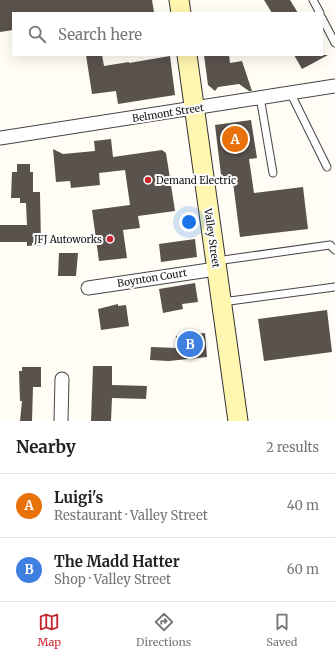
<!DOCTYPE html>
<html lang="en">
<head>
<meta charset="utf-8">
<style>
	:root { --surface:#fff; --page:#f2f2f2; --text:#222; --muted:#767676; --line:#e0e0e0; --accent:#c4262e }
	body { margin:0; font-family:Merriweather,serif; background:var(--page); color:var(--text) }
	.you { position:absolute; left:189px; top:222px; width:14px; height:14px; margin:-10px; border:3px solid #fff; border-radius:50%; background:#1a73e8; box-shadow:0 0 0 6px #1a73e833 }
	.badge { display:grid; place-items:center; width:26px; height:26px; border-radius:50%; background:var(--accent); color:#fff; font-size:13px; font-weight:700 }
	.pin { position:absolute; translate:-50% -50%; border:2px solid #fff; box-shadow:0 1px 4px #0006 }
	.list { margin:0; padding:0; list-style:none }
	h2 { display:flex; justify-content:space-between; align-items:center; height:52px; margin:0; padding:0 16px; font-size:17px }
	h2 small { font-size:13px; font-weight:400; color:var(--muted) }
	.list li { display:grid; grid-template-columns:26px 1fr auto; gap:12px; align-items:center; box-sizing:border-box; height:64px; padding:0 16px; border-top:1px solid var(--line) }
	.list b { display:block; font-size:15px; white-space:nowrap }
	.list p { margin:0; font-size:13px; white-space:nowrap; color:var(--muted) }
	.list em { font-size:13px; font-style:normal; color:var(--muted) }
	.icon { flex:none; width:22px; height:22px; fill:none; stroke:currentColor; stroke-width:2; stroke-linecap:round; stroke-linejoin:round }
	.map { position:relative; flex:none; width:335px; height:421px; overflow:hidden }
	.search { position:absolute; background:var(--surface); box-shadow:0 4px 16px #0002; left:12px; right:12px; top:12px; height:44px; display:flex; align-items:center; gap:10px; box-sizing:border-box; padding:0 14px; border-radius:0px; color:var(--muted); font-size:15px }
	.sheet { height:180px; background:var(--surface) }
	nav { display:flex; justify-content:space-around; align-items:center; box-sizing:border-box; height:56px; border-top:1px solid var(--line); background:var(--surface); font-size:11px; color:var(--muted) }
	nav a { display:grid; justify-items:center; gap:2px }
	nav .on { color:var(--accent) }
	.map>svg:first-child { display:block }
</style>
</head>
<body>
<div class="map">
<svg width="335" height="421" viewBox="0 0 335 421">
	<rect width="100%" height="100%" fill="#fffdf5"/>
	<!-- building -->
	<g fill="#5a524d">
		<polygon points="0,0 152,0 154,12 13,13 13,30 0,32"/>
		<polygon points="264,0 290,0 298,13 272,13"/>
		<polygon points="86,55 102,55 104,66 129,62 129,63 170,56 175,95 118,104 116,91 92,94"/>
		<polygon points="204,55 229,55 230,63 242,61 252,91 249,91 239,84 218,87 215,91 208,85"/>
		<polygon points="294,55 328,55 302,69"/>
		<polygon points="251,120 257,158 249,159 254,193 303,187 308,229 240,237 233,182 222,183 215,125"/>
		<polygon points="111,139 113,157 162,150 166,153 175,211 138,216 140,228 123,230 127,258 99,261 92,210 130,205 125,170 99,173 100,185 71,188 70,181 56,182 53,149 63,154 95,151 94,141"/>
		<polygon points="17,164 30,164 30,172 33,172 33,192 40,192 41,245 27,246 27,242 0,242 0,225 27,225 26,203 20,203 20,198 11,198 12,172 17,172"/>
		<polygon points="195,239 197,257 161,262 159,244"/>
		<polygon points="59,253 78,253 76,276 58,276"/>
		<polygon points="195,283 198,302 182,304 183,309 163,313 159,289"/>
		<polygon points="118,304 118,306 126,305 129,326 101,330 98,309"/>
		<polygon points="327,310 332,352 264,361 258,319"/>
		<polygon points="205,333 207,357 169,361 150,360 151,347 177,348 176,336"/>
		<polygon points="93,366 112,366 112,385 147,386 146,399 112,398 111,421 91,421"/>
		<polygon points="22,367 41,367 41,387 33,387 32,421 20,421 22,401 20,401 19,371 22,371"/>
	</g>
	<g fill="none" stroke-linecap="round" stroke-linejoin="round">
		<defs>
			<g id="lane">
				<polyline points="313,0 320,13"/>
				<polyline points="322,18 335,43"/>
				<polyline points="290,92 327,167"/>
				<polyline points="260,97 273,173"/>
				<polyline points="216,261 330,245 335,250"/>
				<polyline points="222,302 335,287"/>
			</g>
			<g id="street">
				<polyline points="0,138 335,86"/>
				<polyline points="88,288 216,269"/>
				<polyline points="61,421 62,379"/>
			</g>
			<g id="secondary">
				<polyline points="179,0 181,13"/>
				<polyline points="187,55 238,421"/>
			</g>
		</defs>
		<!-- lane casing -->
		<use href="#lane" stroke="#444" stroke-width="9"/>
		<!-- street casing -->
		<use href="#street" stroke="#444" stroke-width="15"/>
		<!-- secondary casing -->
		<use href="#secondary" stroke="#333" stroke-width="21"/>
		<!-- lane -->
		<use href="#lane" stroke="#fff" stroke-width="7"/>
		<!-- street -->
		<use href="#street" stroke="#fff" stroke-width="13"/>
		<!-- secondary -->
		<use href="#secondary" stroke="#fff6b0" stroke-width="19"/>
	</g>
	<!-- markers -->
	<g fill="#c4262e" stroke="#fff" stroke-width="1.5">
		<circle cx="148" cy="180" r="4"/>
		<circle cx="110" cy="239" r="4"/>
	</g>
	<g text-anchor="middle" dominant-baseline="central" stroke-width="4" stroke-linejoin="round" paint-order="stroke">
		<!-- street labels -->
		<g font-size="10" fill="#111" stroke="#fff">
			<text transform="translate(168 113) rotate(-9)">Belmont Street</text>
			<text transform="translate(212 238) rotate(82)">Valley Street</text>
			<text transform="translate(152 278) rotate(-9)">Boynton Court</text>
		</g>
		<!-- poi labels -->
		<g font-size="10" fill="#111" stroke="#fff" text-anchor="start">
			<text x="156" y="180">Demand Electric</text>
			<text x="102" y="239" text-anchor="end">JFJ Autoworks</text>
		</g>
	</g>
</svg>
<div class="you"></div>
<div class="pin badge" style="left:235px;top:139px;background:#e8710a">A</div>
<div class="pin badge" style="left:190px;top:344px;background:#3f7fe0">B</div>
<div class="search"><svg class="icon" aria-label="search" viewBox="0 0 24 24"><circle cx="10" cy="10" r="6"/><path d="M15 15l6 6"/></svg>Search here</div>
</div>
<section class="sheet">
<h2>Nearby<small>2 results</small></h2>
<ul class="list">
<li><span class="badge" style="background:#e8710a">A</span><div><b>Luigi's</b><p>Restaurant · Valley Street</p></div><em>40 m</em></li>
<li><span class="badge" style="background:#3f7fe0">B</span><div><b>The Madd Hatter</b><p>Shop · Valley Street</p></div><em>60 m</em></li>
</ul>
</section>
<nav>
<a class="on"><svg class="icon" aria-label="map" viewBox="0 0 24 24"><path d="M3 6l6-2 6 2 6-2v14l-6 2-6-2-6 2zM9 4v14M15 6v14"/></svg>Map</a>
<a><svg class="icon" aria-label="directions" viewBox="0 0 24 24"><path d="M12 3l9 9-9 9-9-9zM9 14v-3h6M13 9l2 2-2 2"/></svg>Directions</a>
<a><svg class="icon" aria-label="saved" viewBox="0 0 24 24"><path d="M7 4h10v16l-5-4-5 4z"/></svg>Saved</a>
</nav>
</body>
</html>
